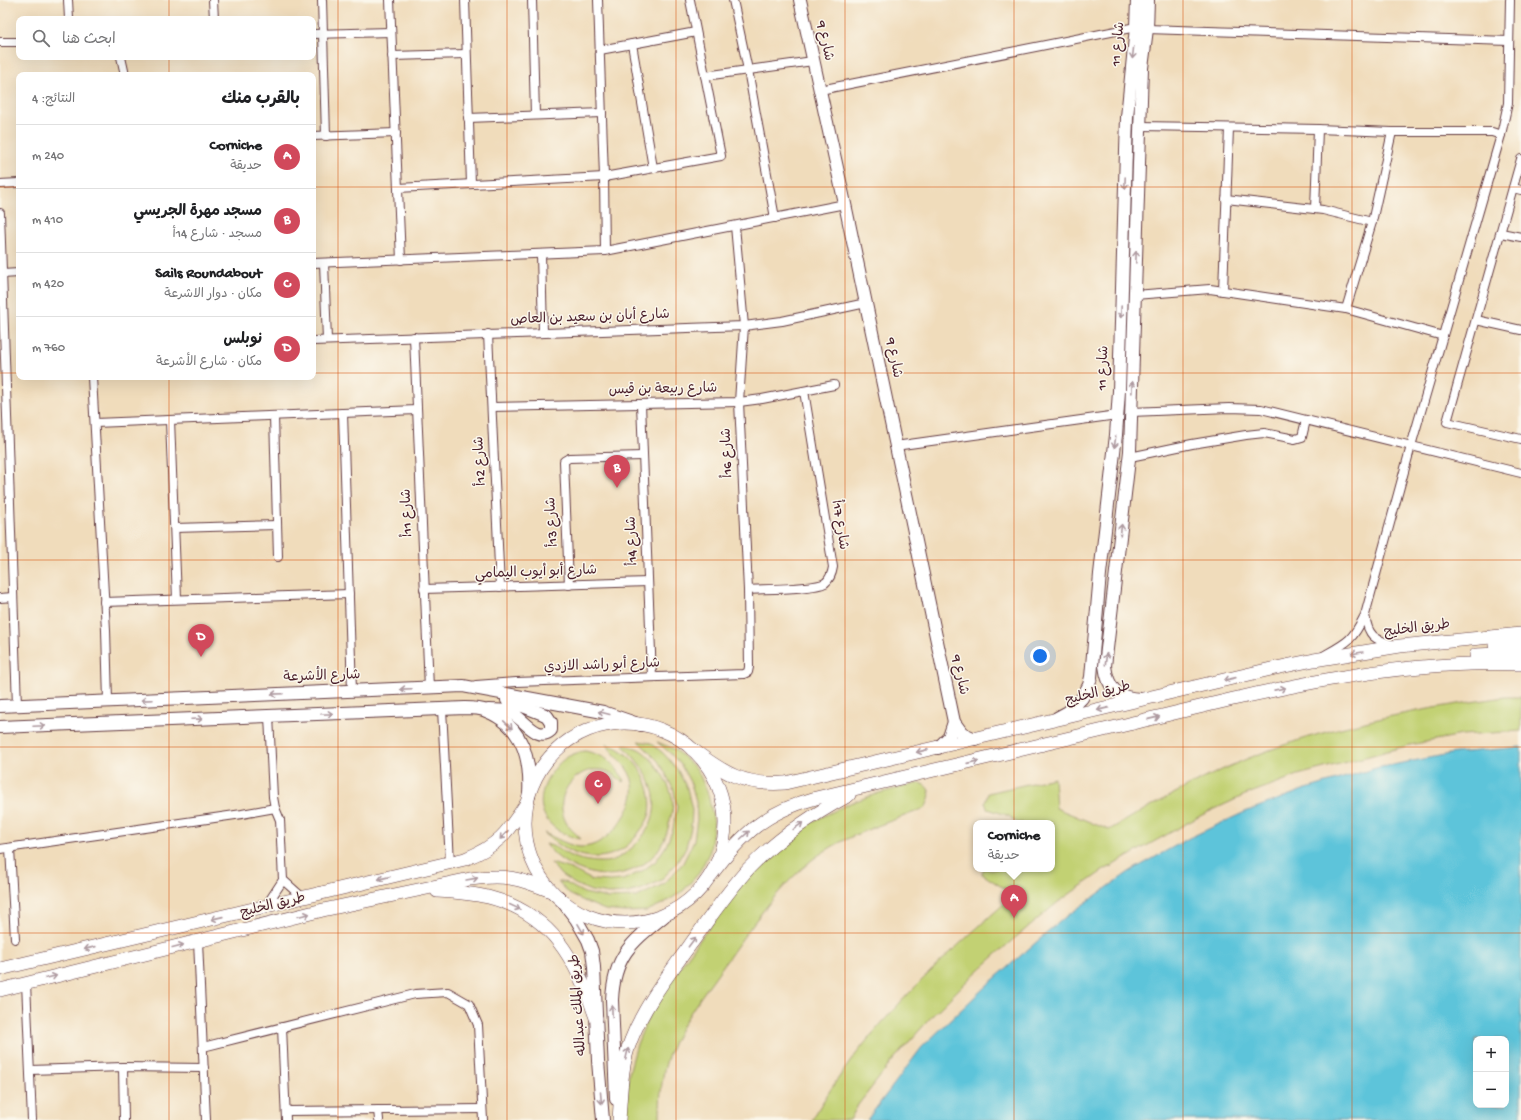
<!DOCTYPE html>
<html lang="ar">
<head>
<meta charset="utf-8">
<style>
	:root { --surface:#fff; --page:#f2f2f2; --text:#202124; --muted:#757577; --line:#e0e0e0; --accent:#d1495b }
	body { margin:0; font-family:"Gochi Hand","Playpen Sans Arabic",sans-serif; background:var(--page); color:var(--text); direction:rtl }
	.controls { position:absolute; right:12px; bottom:12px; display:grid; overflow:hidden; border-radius:8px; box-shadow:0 4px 16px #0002 }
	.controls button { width:36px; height:36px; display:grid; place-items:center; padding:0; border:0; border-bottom:1px solid var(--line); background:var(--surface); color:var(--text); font:20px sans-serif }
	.you { position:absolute; left:1040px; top:656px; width:14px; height:14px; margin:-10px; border:3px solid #fff; border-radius:50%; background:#1a73e8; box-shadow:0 0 0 6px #1a73e833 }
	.badge { display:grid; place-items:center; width:26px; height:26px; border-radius:50%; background:var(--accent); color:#fff; font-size:13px; font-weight:700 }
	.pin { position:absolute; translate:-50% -33px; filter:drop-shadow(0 1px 2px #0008) }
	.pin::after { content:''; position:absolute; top:21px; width:14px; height:12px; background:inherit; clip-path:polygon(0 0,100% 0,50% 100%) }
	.popup { position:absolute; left:973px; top:820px; width:82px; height:52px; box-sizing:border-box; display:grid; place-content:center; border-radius:8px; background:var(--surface); filter:drop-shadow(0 1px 3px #0005); font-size:13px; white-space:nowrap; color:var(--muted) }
	.popup b { font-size:15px; color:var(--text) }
	.popup::after { content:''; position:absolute; left:50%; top:100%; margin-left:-8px; border:8px solid transparent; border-top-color:var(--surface) }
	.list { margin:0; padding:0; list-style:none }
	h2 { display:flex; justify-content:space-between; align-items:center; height:52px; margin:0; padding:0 16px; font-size:17px }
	h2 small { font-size:13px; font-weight:400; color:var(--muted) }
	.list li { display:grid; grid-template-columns:26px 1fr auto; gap:12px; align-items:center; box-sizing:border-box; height:64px; padding:0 16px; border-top:1px solid var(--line) }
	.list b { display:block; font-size:15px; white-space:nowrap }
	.list p { margin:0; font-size:13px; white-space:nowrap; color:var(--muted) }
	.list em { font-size:13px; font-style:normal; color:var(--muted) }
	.icon { flex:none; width:22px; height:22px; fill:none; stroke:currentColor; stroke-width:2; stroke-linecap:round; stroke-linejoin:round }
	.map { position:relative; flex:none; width:1521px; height:1120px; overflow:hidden; direction:ltr }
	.search { position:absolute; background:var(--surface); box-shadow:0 4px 16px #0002; left:16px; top:16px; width:300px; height:44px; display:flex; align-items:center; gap:10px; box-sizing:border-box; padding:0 14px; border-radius:8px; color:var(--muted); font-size:15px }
	.panel { position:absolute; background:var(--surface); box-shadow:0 4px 16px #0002; left:16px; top:72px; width:300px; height:308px; border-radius:8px; direction:rtl }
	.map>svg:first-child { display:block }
</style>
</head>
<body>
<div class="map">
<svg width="1521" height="1120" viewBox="0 0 1521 1120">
	<rect width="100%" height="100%" fill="#fbf7ec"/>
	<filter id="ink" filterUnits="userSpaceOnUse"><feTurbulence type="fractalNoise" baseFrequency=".025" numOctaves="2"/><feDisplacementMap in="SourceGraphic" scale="8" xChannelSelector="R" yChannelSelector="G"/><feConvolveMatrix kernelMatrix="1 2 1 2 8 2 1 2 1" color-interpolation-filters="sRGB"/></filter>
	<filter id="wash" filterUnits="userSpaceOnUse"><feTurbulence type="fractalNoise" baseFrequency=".012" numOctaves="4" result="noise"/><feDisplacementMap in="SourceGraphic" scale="16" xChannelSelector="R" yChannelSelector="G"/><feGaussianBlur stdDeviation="0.9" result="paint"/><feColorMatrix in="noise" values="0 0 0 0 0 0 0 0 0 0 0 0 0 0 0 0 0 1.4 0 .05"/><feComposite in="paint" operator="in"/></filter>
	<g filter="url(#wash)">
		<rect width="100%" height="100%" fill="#f0dcbb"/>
		<!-- green -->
		<g fill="#c2d173" stroke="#86784f">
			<path d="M1505 697H1521V731L1462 735 1410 745 1298 775 1245 795 1202 815 1148 845 1101 872 1057 903 1009 943 971 977 933 1015 893 1060 858 1105 850 1120H812C862 1031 938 962 1014 895L982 874 984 869H1052V823H1017L1009 816 988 809 985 803 988 793 1054 778 1056 808 1109 830C1143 810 1177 791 1213 774 1304 730 1405 711 1505 697Z"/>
			<polygon points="638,741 651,743 664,754 677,769 687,788 692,810 691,828 686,847 676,864 660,881 642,889 627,893 608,894 591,891 575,884 561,875 551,863 571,869 592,880 610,881 623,880 642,871 656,861 666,846 673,829 677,807 674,791 666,774 658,761"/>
			<polygon points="657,742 674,749 697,769 708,794 714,822 710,851 699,873 683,891 664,903 647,911 625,912 605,910 588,903 569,894 558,882 564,882 584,893 608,898 637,897 664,884 683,863 694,840 697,819 696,802 691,784 681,765 669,752"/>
			<path d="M606 744C611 746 616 747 620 750 640 762 654 789 650 813 648 820 644 826 640 831 625 854 601 863 574 853 563 849 553 840 544 833 554 837 571 847 581 847 607 848 637 809 633 784 631 768 615 757 606 744Z"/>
			<path d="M622 745C639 747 644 751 655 764 663 774 672 790 673 803 673 809 671 817 669 824 667 835 662 847 653 856 638 873 609 879 588 872 572 868 555 858 546 844 554 846 559 849 565 853 575 859 589 862 601 862 613 863 624 855 633 847 670 812 655 776 622 745Z"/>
			<path d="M585 751C607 756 611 761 624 779L623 782C618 778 613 774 607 771 587 764 564 781 562 802 561 807 563 816 565 820 568 828 576 833 581 839 548 833 530 808 549 777 558 762 567 754 585 751Z"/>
			<path d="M920 783C933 788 931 798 925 808 886 824 846 834 812 860 776 889 749 929 723 966 703 994 681 1022 669 1054 661 1075 660 1098 660 1120H626V1103L629 1073 637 1044 649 1015 663 990 741 884 788 838 814 821 850 803 879 793Z"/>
		</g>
		<!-- water -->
		<path fill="#5dc4da" stroke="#547282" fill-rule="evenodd" d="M1521 747V1120H867L922 1047 986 986 1064 918 1129 872 1189 838 1245 812 1303 790 1376 768 1455 753ZM1476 1039H1506V1105H1476Z"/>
	</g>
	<g filter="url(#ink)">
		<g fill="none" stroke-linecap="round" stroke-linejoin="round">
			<defs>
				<g id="street">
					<polyline points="68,0 69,19"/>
					<polyline points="213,0 214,19"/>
					<polyline points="322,0 326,136"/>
					<polyline points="390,0 401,260"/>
					<polyline points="465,0 471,184"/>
					<polyline points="532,0 535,115"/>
					<polyline points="598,0 604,177 605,251"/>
					<polyline points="733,0 748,70 775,218"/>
					<polyline points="1147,29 1509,41"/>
					<polyline points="313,34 391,32"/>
					<polyline points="0,42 19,42"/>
					<polyline points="632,44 653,168"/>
					<polyline points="600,50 696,32"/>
					<polyline points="392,56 466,54"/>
					<polyline points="121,57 125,75"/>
					<polyline points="705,76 813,61"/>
					<polyline points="820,90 1136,27"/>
					<polyline points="468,118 602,113"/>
					<polyline points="1140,126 1318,129 1392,132 1492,132 1501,135"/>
					<polyline points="313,136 396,133"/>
					<polyline points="1521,159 1447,422 1521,439"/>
					<polyline points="0,184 19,183"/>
					<polyline points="398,188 604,177 721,156 690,0"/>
					<polyline points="1513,188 1521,190"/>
					<polyline points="1226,199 1323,210 1372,222"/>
					<polyline points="1315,209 1318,129"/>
					<polyline points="0,213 17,706"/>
					<polyline points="1501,233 1521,237"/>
					<polyline points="541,254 543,332"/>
					<polyline points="313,263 605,251 845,204"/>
					<polyline points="324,263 327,340"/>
					<polyline points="2,274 19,273"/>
					<polyline points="1223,291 1229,128"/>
					<polyline points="1135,295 1210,289 1346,309 1443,336"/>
					<polyline points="1346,309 1372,222 1392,132"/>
					<polyline points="1476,320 1521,330"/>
					<polyline points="488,334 500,587"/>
					<polyline points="414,337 429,688"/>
					<polyline points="313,341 744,326 782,321 866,303"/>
					<polyline points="92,377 106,630 108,701"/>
					<polyline points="641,404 652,677"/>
					<polyline points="492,407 739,402 762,399 834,385"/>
					<polyline points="1131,412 1229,408 1261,409 1521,473"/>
					<polyline points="343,413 352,691"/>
					<polyline points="274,416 278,557"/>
					<polyline points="170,420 177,599"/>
					<polyline points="95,423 417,410"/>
					<polyline points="895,446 1117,415"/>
					<polyline points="1130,457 1192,444 1246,435 1264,433 1295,439 1302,437 1306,420"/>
					<polyline points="175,528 277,525"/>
					<polyline points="569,585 564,461 569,458 642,456"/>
					<polyline points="424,589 648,582"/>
					<path d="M748 590C762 589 815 589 825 583 830 579 832 574 833 567L804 391"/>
					<polyline points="0,598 13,597"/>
					<polyline points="104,602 349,594"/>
					<path d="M1365 615C1368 636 1374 640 1395 645"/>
					<path d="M1323 656C1348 642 1352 641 1365 615L1411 446 1501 135 1508 103 1510 0"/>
					<polyline points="476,685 516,682 744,674 748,672 749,667 748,590 739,402 744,326 735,226"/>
					<polyline points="442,709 450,863"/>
					<polyline points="10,848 15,939"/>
					<polyline points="0,849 242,814 275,808 273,797 269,716"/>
					<polyline points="283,880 302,897"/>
					<polyline points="266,906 283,880 280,820 275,808"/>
					<polyline points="198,941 206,1120"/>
					<polyline points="26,983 32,1120"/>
					<polyline points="282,1027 286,1120"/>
					<polyline points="203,1047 415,994 448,992 469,1004 478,1025 483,1120"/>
					<polyline points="123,1067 124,1120"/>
					<polyline points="30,1070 123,1067 204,1068"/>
					<polyline points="378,1110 379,1120"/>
					<polyline points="286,1111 482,1109"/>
				</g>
				<g id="secondary">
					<polyline points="800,0 845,204 954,722 962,733 975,739"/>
					<path d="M1141 699C1117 698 1108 689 1105 666L1130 451 1142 68 1147 29 1148 0"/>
					<polyline points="0,706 463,686 603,712 641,725"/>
					<path d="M488 710C495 710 503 710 510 712 524 718 537 743 551 730V722L547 716 543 714 507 700"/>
					<polyline points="1057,718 1068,712 1082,698 1089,685 1091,677 1100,574 1116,435 1119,391 1127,117 1136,27 1137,0"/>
					<path d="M0 727 465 708C472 708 480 708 486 711 524 726 531 760 529 796"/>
					<polyline points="938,748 949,737 954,722"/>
					<polyline points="559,897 576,919 588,940 592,951 594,967 598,1061 603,1120"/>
					<path d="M616 1099 612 1000C614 955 632 942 664 916"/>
				</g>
				<g id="primary">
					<polyline points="1495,645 1521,644"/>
					<polyline points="1476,655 1521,653"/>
					<circle cx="625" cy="823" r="100"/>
					<path d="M692 749C724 773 744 786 785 783L1271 669 1314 660 1400 646 1521 634"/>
					<path d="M711 875C742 834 765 812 816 798 920 773 1025 749 1129 724 1257 693 1388 659 1521 664"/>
					<path d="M437 891C454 892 471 893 488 897 552 913 577 961 596 1018"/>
					<path d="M0 969 465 859C498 846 507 833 526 804"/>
					<path d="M0 990 323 910 470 879C504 874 519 878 551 891"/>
					<path d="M619 1120C621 1094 621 1064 631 1040 644 1006 669 974 690 945 709 919 727 892 749 868 778 838 812 815 849 795"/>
				</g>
			</defs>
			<!-- street casing -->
			<use href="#street" stroke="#633b41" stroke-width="10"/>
			<!-- secondary casing -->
			<use href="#secondary" stroke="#633b41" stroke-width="14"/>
			<!-- primary casing -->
			<use href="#primary" stroke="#633b41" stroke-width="14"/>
			<!-- street -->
			<use href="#street" stroke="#fff" stroke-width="8"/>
			<!-- secondary -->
			<use href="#secondary" stroke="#fff" stroke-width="12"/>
			<!-- primary -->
			<use href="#primary" stroke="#fff" stroke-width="13"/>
		</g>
		<!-- one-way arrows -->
		<defs><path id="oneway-shaft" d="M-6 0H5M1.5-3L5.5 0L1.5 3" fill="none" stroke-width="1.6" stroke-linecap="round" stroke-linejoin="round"/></defs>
		<g stroke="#ae9aa0">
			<use href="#oneway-shaft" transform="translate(1133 53) rotate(96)"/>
			<use href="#oneway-shaft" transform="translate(1125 183) rotate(92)"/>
			<use href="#oneway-shaft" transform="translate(1136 257) rotate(-88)"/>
			<use href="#oneway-shaft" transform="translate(1121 312) rotate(92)"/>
			<use href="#oneway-shaft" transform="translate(1132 387) rotate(-89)"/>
			<use href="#oneway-shaft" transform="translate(1115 442) rotate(97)"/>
			<use href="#oneway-shaft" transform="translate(1121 530) rotate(-83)"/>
			<use href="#oneway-shaft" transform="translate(1357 653) rotate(171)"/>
			<use href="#oneway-shaft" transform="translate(1106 659) rotate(-83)"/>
			<use href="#oneway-shaft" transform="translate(1230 679) rotate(167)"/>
			<use href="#oneway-shaft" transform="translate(406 689) rotate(178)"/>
			<use href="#oneway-shaft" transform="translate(1280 689) rotate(-11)"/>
			<use href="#oneway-shaft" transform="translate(277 694) rotate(178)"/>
			<use href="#oneway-shaft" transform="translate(147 700) rotate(178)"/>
			<use href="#oneway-shaft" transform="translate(1103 709) rotate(167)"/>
			<use href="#oneway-shaft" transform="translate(604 713) rotate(-166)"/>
			<use href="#oneway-shaft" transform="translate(327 714) rotate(-3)"/>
			<use href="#oneway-shaft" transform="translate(1154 718) rotate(-13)"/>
			<use href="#oneway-shaft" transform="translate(197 719) rotate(-2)"/>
			<use href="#oneway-shaft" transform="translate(508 725) rotate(44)"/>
			<use href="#oneway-shaft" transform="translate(39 726) rotate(-3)"/>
			<use href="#oneway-shaft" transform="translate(922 751) rotate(167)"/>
			<use href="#oneway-shaft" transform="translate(973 762) rotate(-13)"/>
			<use href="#oneway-shaft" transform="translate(798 826) rotate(-36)"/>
			<use href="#oneway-shaft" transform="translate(504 835) rotate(133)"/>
			<use href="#oneway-shaft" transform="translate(745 835) rotate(-42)"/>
			<use href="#oneway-shaft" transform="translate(384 878) rotate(167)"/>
			<use href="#oneway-shaft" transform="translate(472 879) rotate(-10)"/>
			<use href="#oneway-shaft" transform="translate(515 907) rotate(25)"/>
			<use href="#oneway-shaft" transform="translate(304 915) rotate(-14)"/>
			<use href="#oneway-shaft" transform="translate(217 918) rotate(167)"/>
			<use href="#oneway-shaft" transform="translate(581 929) rotate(60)"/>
			<use href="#oneway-shaft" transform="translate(692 942) rotate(-53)"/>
			<use href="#oneway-shaft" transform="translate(178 946) rotate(-14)"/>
			<use href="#oneway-shaft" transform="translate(90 948) rotate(167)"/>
			<use href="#oneway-shaft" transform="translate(51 977) rotate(-14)"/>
			<use href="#oneway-shaft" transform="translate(612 1011) rotate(-92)"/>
			<use href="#oneway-shaft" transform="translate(627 1054) rotate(-77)"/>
			<use href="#oneway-shaft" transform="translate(601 1098) rotate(85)"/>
		</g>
	</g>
	<!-- grid -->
	<path fill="none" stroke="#d8530f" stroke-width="1" stroke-opacity="0.55" d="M169 0V19M338 0V1120M507 0V1120M676 0V1120M845 0V1120M1014 0V1120M1183 0V1120M1352 0V1120M169 57V75M0 187H19M313 187H1521M0 373H19M313 373H1521M169 377V1120M0 560H1521M0 747H1521M0 933H1521"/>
	<g text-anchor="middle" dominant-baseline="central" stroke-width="3" stroke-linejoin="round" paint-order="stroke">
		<!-- street labels -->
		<g font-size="14" fill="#4a1f2b" stroke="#fbf7ec">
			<text transform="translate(824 41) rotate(78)">شارع 9</text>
			<text transform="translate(1119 44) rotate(-85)">شارع 11</text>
			<text transform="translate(590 318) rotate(-2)">شارع أبان بن سعيد بن العاص</text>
			<text transform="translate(893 358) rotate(79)">شارع 9</text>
			<text transform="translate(1104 368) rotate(-88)">شارع 11</text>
			<text transform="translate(663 390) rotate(-1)">شارع ربيعة بن قيس</text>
			<text transform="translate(728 453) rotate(-92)">شارع 16أ</text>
			<text transform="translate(481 461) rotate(-93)">شارع 12أ</text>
			<text transform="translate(408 513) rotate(-92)">شارع 11أ</text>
			<text transform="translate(553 522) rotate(-93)">شارع 13أ</text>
			<text transform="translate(839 525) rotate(81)">شارع 17أ</text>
			<text transform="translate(633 541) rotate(-92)">شارع 14أ</text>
			<text transform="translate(536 573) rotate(-2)">شارع أبو أيوب اليمامي</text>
			<text transform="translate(1417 629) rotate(-7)">طريق الخليج</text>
			<text transform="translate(602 666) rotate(-2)">شارع أبو راشد الازدي</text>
			<text transform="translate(959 675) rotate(78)">شارع 9</text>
			<text transform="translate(322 677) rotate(-2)">شارع الأشرعة</text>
			<text transform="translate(1098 694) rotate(-13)">طريق الخليج</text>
			<text transform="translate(273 906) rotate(-14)">طريق الخليج</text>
			<text transform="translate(579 1005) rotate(-94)">طريق الملك عبدالله</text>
		</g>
	</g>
</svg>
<div class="controls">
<button>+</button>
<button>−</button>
</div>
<div class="you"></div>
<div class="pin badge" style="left:1014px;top:918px">A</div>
<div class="popup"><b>Corniche</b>حديقة</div>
<div class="pin badge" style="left:617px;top:488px">B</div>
<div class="pin badge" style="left:598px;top:804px">C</div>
<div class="pin badge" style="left:201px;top:657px">D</div>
<div class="search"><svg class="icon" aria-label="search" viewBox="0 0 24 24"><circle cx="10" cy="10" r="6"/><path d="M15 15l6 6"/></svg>ابحث هنا</div>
<section class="panel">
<h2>بالقرب منك<small>النتائج: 4</small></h2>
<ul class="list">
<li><span class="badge">A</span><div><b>Corniche</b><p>حديقة</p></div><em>240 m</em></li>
<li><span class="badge">B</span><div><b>مسجد مهرة الجريسي</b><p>مسجد · شارع 14أ</p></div><em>410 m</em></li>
<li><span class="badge">C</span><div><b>Sails Roundabout</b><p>مكان · دوار الاشرعة</p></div><em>420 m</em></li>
<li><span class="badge">D</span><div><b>نوبلس</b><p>مكان · شارع الأشرعة</p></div><em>760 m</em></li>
</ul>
</section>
</div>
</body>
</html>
